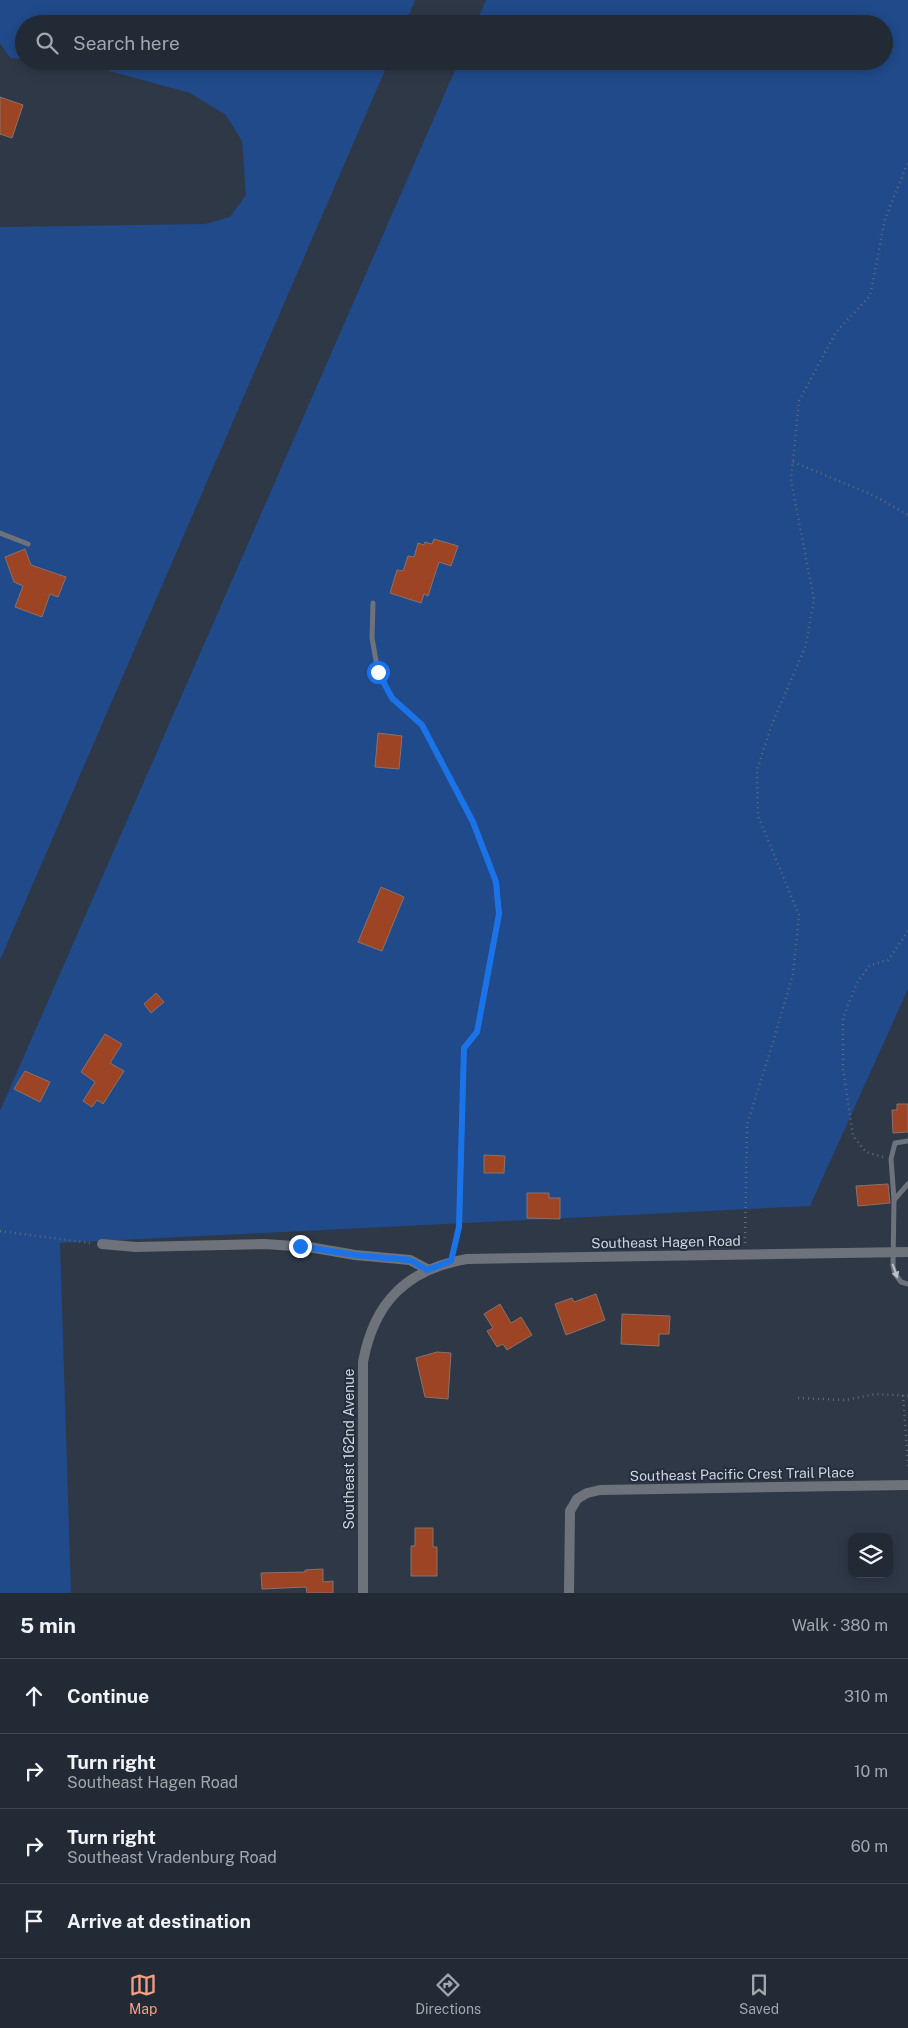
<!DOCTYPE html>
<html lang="en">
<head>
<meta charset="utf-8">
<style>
	:root { --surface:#222a35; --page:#2e3641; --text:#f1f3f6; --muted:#a2a7ad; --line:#3f4650; --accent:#f39f83 }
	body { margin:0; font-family:"Public Sans",sans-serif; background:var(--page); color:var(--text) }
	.controls { position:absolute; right:15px; bottom:15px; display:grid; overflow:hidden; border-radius:10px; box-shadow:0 2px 12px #0003 }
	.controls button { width:45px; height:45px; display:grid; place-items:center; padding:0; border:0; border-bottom:1px solid var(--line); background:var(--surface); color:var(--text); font:25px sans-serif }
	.stop { position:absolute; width:15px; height:15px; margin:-11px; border:4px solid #1a73e8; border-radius:50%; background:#fff }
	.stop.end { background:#1a73e8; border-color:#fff; box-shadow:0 1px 5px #0008 }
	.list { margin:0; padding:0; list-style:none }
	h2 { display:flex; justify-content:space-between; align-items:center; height:65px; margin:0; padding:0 20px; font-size:21px }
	h2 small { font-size:16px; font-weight:400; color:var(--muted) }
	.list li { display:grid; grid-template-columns:32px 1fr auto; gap:15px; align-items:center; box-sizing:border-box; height:75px; padding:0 20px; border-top:1px solid var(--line) }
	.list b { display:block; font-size:19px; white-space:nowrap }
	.list p { margin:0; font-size:16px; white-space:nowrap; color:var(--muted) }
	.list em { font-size:16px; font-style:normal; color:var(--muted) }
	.icon { flex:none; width:28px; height:28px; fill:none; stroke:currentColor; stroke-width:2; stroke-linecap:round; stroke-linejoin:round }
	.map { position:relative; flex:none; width:908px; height:1593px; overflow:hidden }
	.search { position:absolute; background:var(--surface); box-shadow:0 2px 12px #0003; left:15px; right:15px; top:15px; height:55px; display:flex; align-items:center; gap:12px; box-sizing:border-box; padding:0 18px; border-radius:28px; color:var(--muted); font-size:19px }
	.sheet { height:365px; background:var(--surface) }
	nav { display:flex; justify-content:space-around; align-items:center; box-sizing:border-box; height:70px; border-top:1px solid var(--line); background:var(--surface); font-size:14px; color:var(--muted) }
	nav a { display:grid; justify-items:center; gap:2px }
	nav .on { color:var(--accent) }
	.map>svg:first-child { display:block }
</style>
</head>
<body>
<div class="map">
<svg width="908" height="1593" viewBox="0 0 908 1593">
	<rect width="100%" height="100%" fill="#2e3847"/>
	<!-- green -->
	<g fill="#204a8a">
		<polygon points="0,0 415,0 405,24 24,24 24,59 10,58 0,43"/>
		<polygon points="486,0 908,0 908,989 810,1206 60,1243 71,1593 0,1593 0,1111 459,61 884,61 884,24 476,24"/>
		<polygon points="40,61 389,61 0,960 0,227 205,224 230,217 246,195 242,141 226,115 190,93 95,67"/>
	</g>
	<!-- building -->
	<g fill="#9d4425" stroke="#88726a">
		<polygon points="0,97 23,105 12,138 0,134"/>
		<polygon points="434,539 458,546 451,566 439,562 428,596 424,594 421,603 390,593 397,570 403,571 408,556 414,557 418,543 424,545 425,542 432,544"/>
		<polygon points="25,549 31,565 66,577 58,597 50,594 42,617 15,607 23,586 14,582 5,557"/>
		<polygon points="378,733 402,736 399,769 375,767"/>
		<polygon points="381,887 404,897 382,951 358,942"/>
		<polygon points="156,993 164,1002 151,1013 144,1004"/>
		<polygon points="105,1034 122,1044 110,1063 124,1071 103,1104 97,1100 92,1107 83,1101 95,1082 81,1072"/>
		<polygon points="25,1071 50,1082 40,1102 14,1089"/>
		<polygon points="897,1104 908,1104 908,1132 893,1133 892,1110 897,1110"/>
		<polygon points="484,1155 505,1156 504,1173 484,1173"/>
		<polygon points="888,1184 890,1203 858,1206 856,1186"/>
		<polygon points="527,1193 549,1193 549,1198 560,1198 560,1219 527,1218"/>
		<polygon points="596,1294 605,1320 566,1335 555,1304 572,1298 574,1302"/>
		<polygon points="500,1304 511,1323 521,1317 532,1335 507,1350 503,1344 497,1347 487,1331 493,1328 484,1314"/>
		<polygon points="622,1314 670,1316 669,1334 659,1334 659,1346 621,1344"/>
		<polygon points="437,1352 451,1353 448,1399 425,1397 416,1358"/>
		<polygon points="415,1528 433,1528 433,1547 437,1547 437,1576 411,1576 411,1546 415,1546"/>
		<polygon points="323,1569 323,1582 333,1581 333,1593 307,1593 306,1587 262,1589 261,1573 305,1572 305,1570"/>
	</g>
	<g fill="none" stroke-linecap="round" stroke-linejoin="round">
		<!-- path -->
		<g stroke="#616a77" stroke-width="2.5" stroke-dasharray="1 4" stroke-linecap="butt">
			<polyline points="793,462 875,496 908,515"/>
			<polyline points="883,1157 866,1152 853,1136 843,1068 843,1018 857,983 870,965 888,960 908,931"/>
			<polyline points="0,1231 90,1243"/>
			<polyline points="745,1243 747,1125 773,1042 793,974 799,915 758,816 757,770 772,724 805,648 814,600 791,480 799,401 836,332 870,296 885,219 908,162"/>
			<polyline points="903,1395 908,1466"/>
			<polyline points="798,1398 845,1400 876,1394 908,1396"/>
		</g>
		<!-- service -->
		<g stroke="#6e737b" stroke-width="5">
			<polyline points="0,533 28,544"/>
			<polyline points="373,603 372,638 378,672 392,698 422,725 473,822 496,882 499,914 477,1032 464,1048 459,1227 451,1261"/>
			<polyline points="908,1184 894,1200 893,1266 895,1274 901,1282 908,1284"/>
			<polyline points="894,1199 891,1159 895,1143 908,1141"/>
		</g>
		<!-- minor -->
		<g stroke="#6e737b" stroke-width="10">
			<polyline points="102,1244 136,1247 264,1244 309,1247 355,1255 410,1260 427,1269"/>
			<polyline points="569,1593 570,1511 577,1499 587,1493 600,1490 908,1485"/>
		</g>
		<!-- tertiary -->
		<path stroke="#6e737b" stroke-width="10" d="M363 1593V1362C374 1302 407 1269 467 1259L908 1252"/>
	</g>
	<!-- one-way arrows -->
	<defs><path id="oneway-solid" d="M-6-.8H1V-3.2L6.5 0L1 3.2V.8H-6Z" transform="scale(1.25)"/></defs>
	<use fill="#bbc1ca" href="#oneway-solid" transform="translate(895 1271) rotate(70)"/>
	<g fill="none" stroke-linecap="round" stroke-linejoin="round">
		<!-- route -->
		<polyline stroke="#1a73e8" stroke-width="6" points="300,1246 355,1255 410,1260 427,1270 451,1261 459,1227 464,1048 477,1032 499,914 496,882 473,822 422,725 392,698 378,672"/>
	</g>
	<g text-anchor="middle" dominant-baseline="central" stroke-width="4" stroke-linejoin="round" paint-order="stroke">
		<!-- street labels -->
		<g font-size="14" fill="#ced5de" stroke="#242e3c">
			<text transform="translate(666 1242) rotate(-1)">Southeast Hagen Road</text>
			<text transform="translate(349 1449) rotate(-90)">Southeast 162nd Avenue</text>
			<text transform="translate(742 1474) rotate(-1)">Southeast Pacific Crest Trail Place</text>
		</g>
	</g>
</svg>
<div class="controls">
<button><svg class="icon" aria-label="layers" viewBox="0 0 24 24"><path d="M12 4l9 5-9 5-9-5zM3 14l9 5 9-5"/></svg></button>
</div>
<div class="stop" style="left:378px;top:672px"></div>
<div class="stop end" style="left:300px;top:1246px"></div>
<div class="search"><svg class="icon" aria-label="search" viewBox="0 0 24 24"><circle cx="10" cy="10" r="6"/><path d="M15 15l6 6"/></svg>Search here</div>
</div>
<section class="sheet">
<h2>5 min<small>Walk · 380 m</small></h2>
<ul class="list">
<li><svg class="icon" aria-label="ahead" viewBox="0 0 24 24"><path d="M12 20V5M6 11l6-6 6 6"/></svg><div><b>Continue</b></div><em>310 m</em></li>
<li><svg class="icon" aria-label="right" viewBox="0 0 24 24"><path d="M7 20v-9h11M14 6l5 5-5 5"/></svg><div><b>Turn right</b><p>Southeast Hagen Road</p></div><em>10 m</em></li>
<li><svg class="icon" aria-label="right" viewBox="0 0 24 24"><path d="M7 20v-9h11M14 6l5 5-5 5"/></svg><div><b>Turn right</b><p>Southeast Vradenburg Road</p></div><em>60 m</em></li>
<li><svg class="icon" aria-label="arrive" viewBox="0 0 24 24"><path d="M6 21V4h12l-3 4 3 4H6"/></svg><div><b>Arrive at destination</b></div></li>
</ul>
</section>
<nav>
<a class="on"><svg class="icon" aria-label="map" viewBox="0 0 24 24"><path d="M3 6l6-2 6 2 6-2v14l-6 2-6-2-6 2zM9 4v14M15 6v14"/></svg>Map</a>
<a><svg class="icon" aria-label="directions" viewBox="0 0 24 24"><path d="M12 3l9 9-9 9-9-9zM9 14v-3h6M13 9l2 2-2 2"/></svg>Directions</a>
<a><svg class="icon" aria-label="saved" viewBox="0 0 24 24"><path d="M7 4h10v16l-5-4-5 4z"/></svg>Saved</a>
</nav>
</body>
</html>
